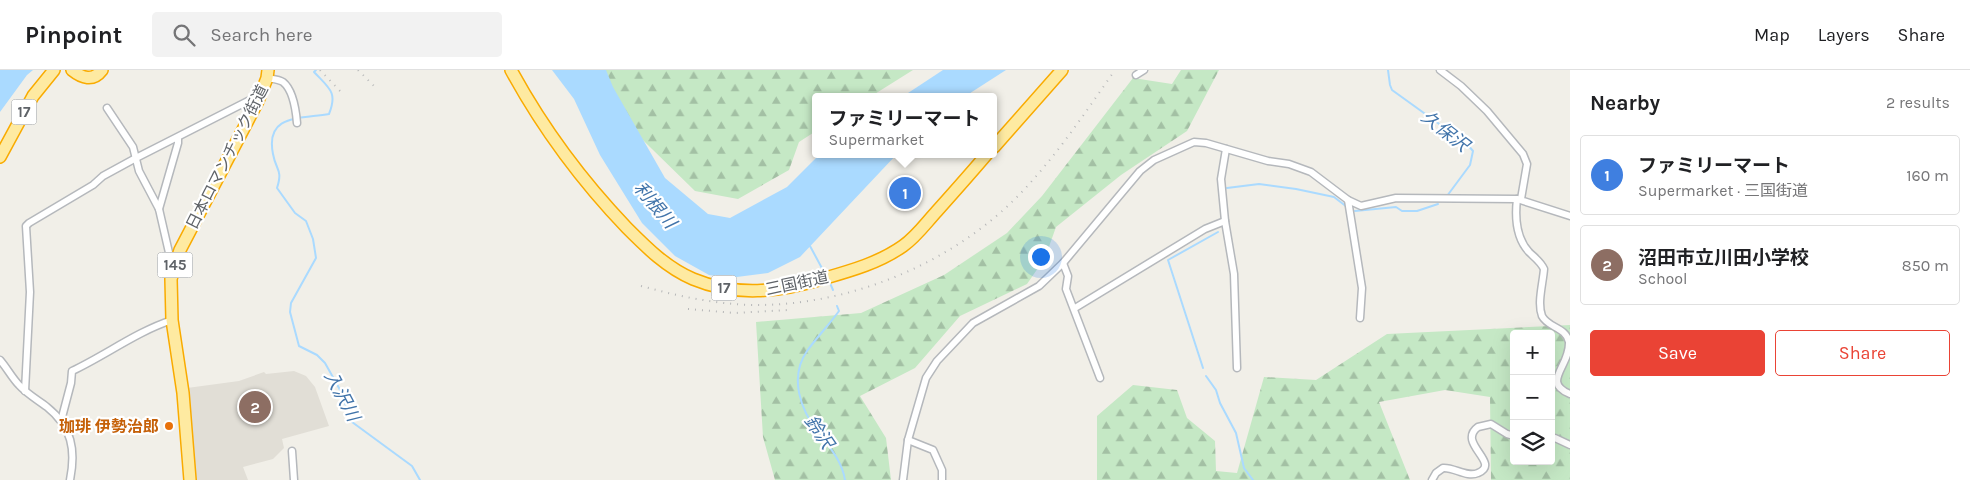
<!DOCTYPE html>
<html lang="en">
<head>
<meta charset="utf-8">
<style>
	:root { --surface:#fff; --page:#f2f2f2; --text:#202124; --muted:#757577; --line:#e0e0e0; --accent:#ea4335 }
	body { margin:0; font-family:Karla,"Noto Sans JP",sans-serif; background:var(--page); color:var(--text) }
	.controls { position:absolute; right:15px; bottom:15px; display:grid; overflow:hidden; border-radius:5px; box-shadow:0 5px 20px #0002 }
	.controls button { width:45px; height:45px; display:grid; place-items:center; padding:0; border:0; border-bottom:1px solid var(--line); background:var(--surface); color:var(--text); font:25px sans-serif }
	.you { position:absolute; left:1040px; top:186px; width:18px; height:18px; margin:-12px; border:4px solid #fff; border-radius:50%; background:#1a73e8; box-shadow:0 0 0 8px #1a73e833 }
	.badge { display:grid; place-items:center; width:32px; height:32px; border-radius:50%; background:var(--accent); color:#fff; font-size:16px; font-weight:700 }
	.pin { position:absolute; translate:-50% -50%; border:2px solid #fff; box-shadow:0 1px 5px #0006 }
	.popup { position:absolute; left:812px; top:23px; width:185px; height:65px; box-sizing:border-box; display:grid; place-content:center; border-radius:5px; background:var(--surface); filter:drop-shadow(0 1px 4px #0005); font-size:16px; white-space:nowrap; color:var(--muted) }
	.popup b { font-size:19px; color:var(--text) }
	.popup::after { content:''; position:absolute; left:50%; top:100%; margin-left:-10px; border:10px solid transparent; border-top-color:var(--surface) }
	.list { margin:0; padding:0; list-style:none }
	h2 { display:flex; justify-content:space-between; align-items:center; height:65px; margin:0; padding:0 20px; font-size:21px }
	h2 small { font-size:16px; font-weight:400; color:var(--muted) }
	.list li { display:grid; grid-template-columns:32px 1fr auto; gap:15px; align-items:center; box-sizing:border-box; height:80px; margin:0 10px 10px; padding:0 10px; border:1px solid var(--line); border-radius:5px }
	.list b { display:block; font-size:19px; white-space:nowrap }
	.list p { margin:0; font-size:16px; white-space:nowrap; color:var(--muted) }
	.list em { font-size:16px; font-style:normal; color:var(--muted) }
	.actions { display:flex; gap:10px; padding:15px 20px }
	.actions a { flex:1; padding:11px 0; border:1px solid var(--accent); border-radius:5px; text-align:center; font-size:18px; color:var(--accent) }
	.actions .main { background:var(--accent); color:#fff }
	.icon { flex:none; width:28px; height:28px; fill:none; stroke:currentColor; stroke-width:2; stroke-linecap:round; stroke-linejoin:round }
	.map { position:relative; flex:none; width:1570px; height:410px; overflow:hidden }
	header { display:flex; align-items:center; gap:30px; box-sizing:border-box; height:70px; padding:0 25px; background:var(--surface); border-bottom:1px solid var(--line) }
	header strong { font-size:24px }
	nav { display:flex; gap:28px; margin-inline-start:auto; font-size:18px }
	.search { width:350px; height:45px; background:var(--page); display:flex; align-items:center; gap:12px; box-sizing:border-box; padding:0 18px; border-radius:5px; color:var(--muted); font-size:19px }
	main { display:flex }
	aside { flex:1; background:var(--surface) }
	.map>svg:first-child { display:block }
</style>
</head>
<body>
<header>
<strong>Pinpoint</strong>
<div class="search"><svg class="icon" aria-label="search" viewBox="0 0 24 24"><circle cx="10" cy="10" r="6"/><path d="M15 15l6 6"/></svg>Search here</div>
<nav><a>Map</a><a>Layers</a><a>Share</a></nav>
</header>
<main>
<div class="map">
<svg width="1570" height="410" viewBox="0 0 1570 410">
	<defs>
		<pattern id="forest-firs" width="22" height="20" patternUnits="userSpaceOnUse" patternTransform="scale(1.25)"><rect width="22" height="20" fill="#c5e8c5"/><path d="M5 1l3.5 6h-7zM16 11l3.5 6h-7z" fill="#a3c0a4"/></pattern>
	</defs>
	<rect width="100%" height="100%" fill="#f1efe8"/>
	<!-- education -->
	<polygon fill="#e1ded6" points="294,301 306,306 315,317 329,356 282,369 284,378 273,389 243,397 248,410 195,410 187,318 239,311 264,302 266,304"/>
	<!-- forest -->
	<g fill="url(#forest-firs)" fill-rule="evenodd">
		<polygon points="602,0 913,0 870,27 816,27 816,61 799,72 789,100 738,129 695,121 608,36"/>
		<polygon points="1181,0 1219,0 1187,61 1121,105 1056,157 1045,188 1027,214 960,246 915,298 860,326 886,368 891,410 775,410 763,367 756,252 861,243 944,205 1007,163 1042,126 1133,8 1172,14"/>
		<path d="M1570 255V410H1491L1490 327 1445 320 1379 332 1410 410H1097V346L1133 315 1177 320 1187 348 1215 371 1216 401 1237 403 1264 307 1316 310 1387 264ZM1514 264H1551V391H1514Z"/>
	</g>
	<!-- water -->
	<g fill="#aadaff">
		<polygon points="0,0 33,0 27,5 0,42"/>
		<polygon points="552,0 606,0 613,17 665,108 708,144 730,148 787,117 820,84 897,84 800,187 768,203 729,208 709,205 675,186 642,153 600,85 574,29"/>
		<polygon points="943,0 1006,0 964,27 902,27"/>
	</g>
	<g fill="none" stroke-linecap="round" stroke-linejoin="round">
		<!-- stream -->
		<g stroke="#aadaff" stroke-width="2">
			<path d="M316 0 314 2C329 18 338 22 329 44 300 49 265 44 273 84 276 101 283 99 277 118L295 143 306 151 313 169 316 188 291 233 290 242 299 276 317 285 325 293 339 318 352 352 412 396 420 410"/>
			<polyline points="1388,0 1390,15 1392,20 1467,74 1473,81 1470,95 1447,126"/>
			<polyline points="1227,118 1259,114 1296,119 1334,127 1347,137"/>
			<polyline points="1355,141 1396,137 1402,141 1417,141 1438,134"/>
			<polyline points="810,176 824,202"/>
			<polyline points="830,213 833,220"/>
			<path d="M837 236 839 241C829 255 817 267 807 281 789 307 800 340 819 363 830 378 842 391 845 410"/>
			<polyline points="1203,298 1168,190 1218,162"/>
			<polyline points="1206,306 1216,320 1220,333 1236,363 1244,398 1253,410"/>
		</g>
		<defs>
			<g id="minor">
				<polyline points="1440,0 1461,16 1487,41 1523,84 1527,94 1521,129"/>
				<polyline points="1136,5 1144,0"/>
				<path d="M267 8C272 9 278 9 283 12 293 20 296 41 297 53"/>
				<polyline points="107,38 133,77 139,101 159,139 173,200"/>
				<polyline points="1226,79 1221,109 1225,151 1234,204 1237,298"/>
				<path d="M1517 129C1515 146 1516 168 1529 182 1534 187 1541 192 1544 199 1543 213 1537 233 1542 246 1548 258 1566 257 1569 272 1570 297 1541 312 1570 324"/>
				<polyline points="1348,130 1362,218 1360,248"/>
				<polyline points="159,139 178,73 178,68"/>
				<polyline points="1063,193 1068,206 1066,219 1100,308"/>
				<polyline points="1075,238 1205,159 1225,151"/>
				<path d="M0 290C7 298 12 308 19 315 27 324 38 330 47 337 72 357 76 380 70 410"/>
				<polyline points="25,321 30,222 26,156 29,153 93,115 103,106 136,88 250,30 258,31"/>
				<path d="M61 351 71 313 72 301C106 285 136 262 172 250"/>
				<polyline points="1551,368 1555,368 1570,375"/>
				<polyline points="908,370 933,380 942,400 942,410"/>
				<polyline points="292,381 294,410"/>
				<polyline points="903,410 908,370 926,308 937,291 973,253 1039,216 1063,193 1140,101 1154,90 1194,72 1206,73 1268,91 1289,94 1311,102 1348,130 1361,136 1396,128 1517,129 1570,146"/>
				<path d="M1432 410 1436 403 1443 398C1454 397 1467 408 1478 403 1502 393 1456 373 1478 357L1491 354 1507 364 1514 366"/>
			</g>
			<g id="trunk">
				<path d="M72 0C82 8 93 12 102 0"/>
				<path d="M511 0C542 57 582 111 627 158 647 178 667 198 693 209 736 227 779 222 822 209 850 201 879 193 903 176 916 167 926 153 937 141 954 122 971 103 987 84"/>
				<polyline points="994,77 1062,0"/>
				<polyline points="0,87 33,26 54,0"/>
				<polyline points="190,410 183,323 172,250 171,209 180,180 258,31 267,8 268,0"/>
			</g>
		</defs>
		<!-- minor casing -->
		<use href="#minor" stroke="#b5b8bc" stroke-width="9"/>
		<!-- trunk casing -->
		<use href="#trunk" stroke="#f9ab00" stroke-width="14"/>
		<!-- minor -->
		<use href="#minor" stroke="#fff" stroke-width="6"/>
		<!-- trunk -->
		<use href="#trunk" stroke="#feeaa1" stroke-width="11"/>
		<!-- rail -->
		<g stroke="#b6b7b8" stroke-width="2" stroke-dasharray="1 6" stroke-linecap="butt">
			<polyline points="320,0 340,21"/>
			<polyline points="358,0 376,18"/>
			<path d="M641 216C678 226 714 234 753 235 849 236 951 194 1018 126 1055 88 1085 43 1115 0"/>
			<polyline points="688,239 735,243 788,240"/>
		</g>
	</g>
	<!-- markers -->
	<circle fill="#e8710a" stroke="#fff" stroke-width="2" cx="169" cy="356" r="5"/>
	<g text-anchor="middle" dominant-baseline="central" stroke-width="4.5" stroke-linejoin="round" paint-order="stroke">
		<!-- shield labels -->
		<g fill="#fff" stroke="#8f9295" stroke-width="1">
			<rect x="11.5" y="29.5" width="25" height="25" rx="4"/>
			<rect x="157.5" y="182.5" width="35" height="25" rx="4"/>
			<rect x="711.5" y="205.5" width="25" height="25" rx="4"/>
		</g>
		<g font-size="15" font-weight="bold" fill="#5f6368">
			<text x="24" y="42">17</text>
			<text x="175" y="195">145</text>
			<text x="724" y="218">17</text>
		</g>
		<!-- street labels -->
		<g font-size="16" fill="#5f6368" stroke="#fff">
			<text transform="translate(227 87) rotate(-63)">日本ロマンチック街道</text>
			<text transform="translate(797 213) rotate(-12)">三国街道</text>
		</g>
		<!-- food labels -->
		<g font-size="16" font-weight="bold" fill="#c56008" stroke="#fff" text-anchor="end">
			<text x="159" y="356">珈琲 伊勢治郎</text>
		</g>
		<!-- water labels -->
		<g font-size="18" font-style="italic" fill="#4174aa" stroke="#fff">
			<text transform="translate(1445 61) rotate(38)">久保沢</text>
			<text transform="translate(655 135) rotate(50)">利根川</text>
			<text transform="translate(342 326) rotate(62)">入沢川</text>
			<text transform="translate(819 362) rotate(56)">鈴沢</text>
		</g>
	</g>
</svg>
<div class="controls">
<button>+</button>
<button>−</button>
<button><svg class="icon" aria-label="layers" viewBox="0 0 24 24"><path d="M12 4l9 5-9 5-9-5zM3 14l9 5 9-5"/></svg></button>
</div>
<div class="you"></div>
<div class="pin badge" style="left:905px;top:123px;background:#3f7fe0">1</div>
<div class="popup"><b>ファミリーマート</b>Supermarket</div>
<div class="pin badge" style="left:255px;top:337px;background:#8d6e63">2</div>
</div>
<aside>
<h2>Nearby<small>2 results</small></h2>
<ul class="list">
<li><span class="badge" style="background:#3f7fe0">1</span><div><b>ファミリーマート</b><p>Supermarket · 三国街道</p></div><em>160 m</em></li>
<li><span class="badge" style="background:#8d6e63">2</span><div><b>沼田市立川田小学校</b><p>School</p></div><em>850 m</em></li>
</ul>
<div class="actions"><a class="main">Save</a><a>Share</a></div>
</aside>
</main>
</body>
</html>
